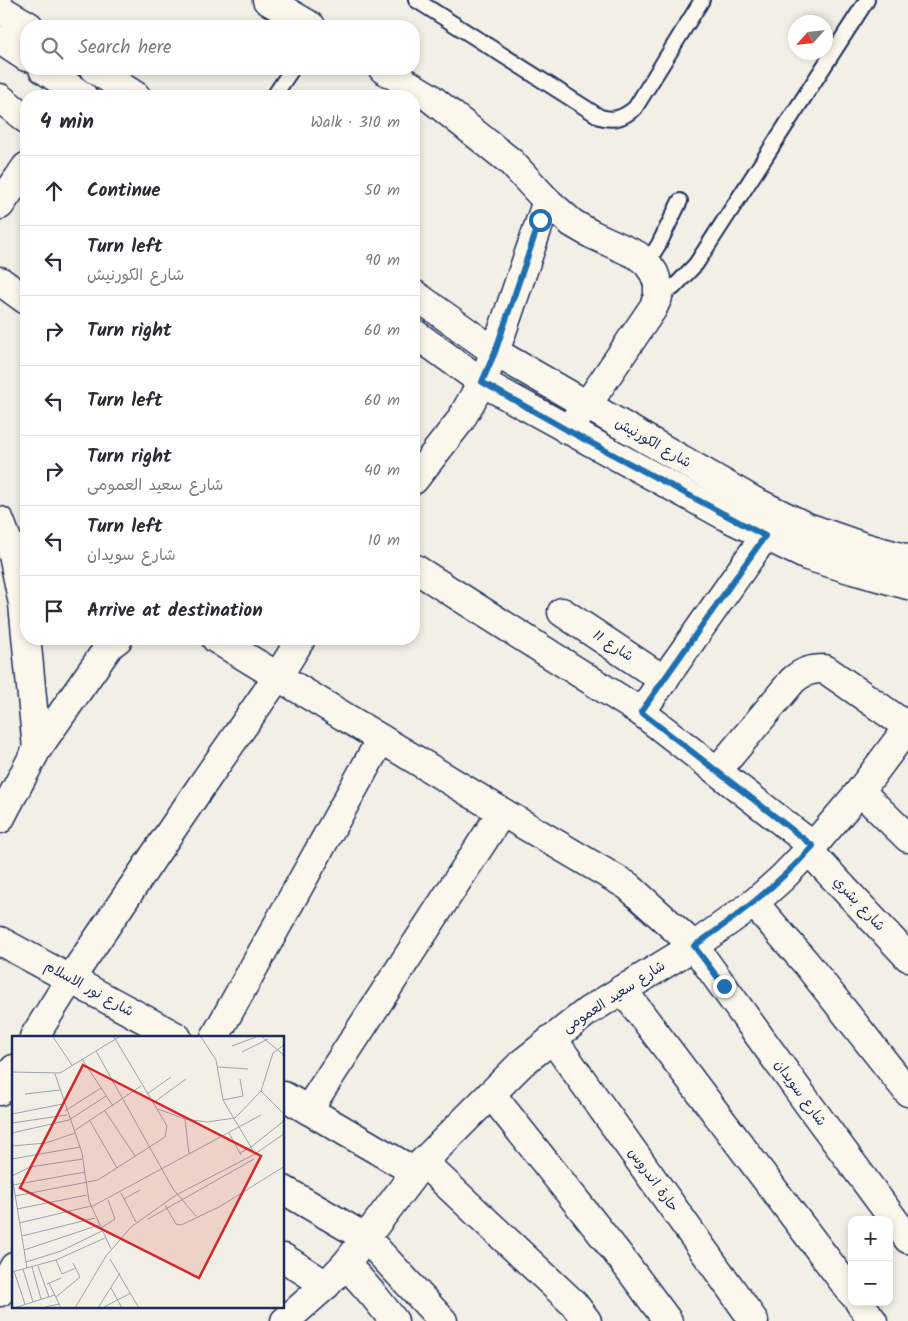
<!DOCTYPE html>
<html lang="en">
<head>
<meta charset="utf-8">
<style>
	:root { --surface:#fff; --page:#f7f7f7; --text:#2b2b33; --muted:#7c7c81; --line:#e1e1e2 }
	body { margin:0; font-family:Kalam,"Playpen Sans Arabic",sans-serif; background:var(--page); color:var(--text) }
	.controls { position:absolute; right:15px; bottom:15px; display:grid; overflow:hidden; border-radius:10px; box-shadow:0 2px 8px #0003 }
	.controls button { width:45px; height:45px; display:grid; place-items:center; padding:0; border:0; border-bottom:1px solid var(--line); background:var(--surface); color:var(--text); font:25px sans-serif }
	.compass { position:absolute; left:788px; top:15px; width:45px; height:45px; border-radius:50%; background:var(--surface); box-shadow:0 2px 8px #0003; rotate:243deg }
	.stop { position:absolute; width:15px; height:15px; margin:-11px; border:4px solid #1f6fb2; border-radius:50%; background:#fff }
	.stop.end { background:#1f6fb2; border-color:#fff; box-shadow:0 1px 5px #0008 }
	.list { margin:0; padding:0; list-style:none }
	h2 { display:flex; justify-content:space-between; align-items:center; height:65px; margin:0; padding:0 20px; font-size:21px }
	h2 small { font-size:16px; font-weight:400; color:var(--muted) }
	.list li { display:grid; grid-template-columns:32px 1fr auto; gap:15px; align-items:center; box-sizing:border-box; height:70px; padding:0 20px; border-top:1px solid var(--line) }
	.list b { display:block; font-size:19px; white-space:nowrap }
	.list p { margin:0; font-size:16px; white-space:nowrap; color:var(--muted) }
	.list em { font-size:16px; font-style:normal; color:var(--muted) }
	.icon { flex:none; width:28px; height:28px; fill:none; stroke:currentColor; stroke-width:2; stroke-linecap:round; stroke-linejoin:round }
	.map { position:relative; flex:none; width:908px; height:1321px; overflow:hidden }
	.search { position:absolute; background:var(--surface); box-shadow:0 2px 8px #0003; left:20px; top:20px; width:400px; height:55px; display:flex; align-items:center; gap:12px; box-sizing:border-box; padding:0 18px; border-radius:20px; color:var(--muted); font-size:19px }
	.panel { position:absolute; background:var(--surface); box-shadow:0 2px 8px #0003; left:20px; top:90px; width:400px; height:555px; border-radius:20px }
	.map>svg:first-child { display:block }
</style>
</head>
<body>
<div class="map">
<svg width="908" height="1321" viewBox="0 0 908 1321">
	<rect width="100%" height="100%" fill="#f2efe6"/>
	<filter id="ink" filterUnits="userSpaceOnUse"><feTurbulence type="fractalNoise" baseFrequency=".02" numOctaves="2"/><feDisplacementMap in="SourceGraphic" scale="10" xChannelSelector="R" yChannelSelector="G"/><feConvolveMatrix kernelMatrix="1 2 1 2 8 2 1 2 1" color-interpolation-filters="sRGB"/></filter>
	<g filter="url(#ink)">
		<g fill="none" stroke-linecap="round" stroke-linejoin="round">
			<defs>
				<g id="service">
					<path d="M416 0 600 117C614 121 623 118 635 108L702 0"/>
					<polyline points="274,96 292,69"/>
					<polyline points="647,263 659,244 680,201"/>
					<polyline points="658,297 674,287 696,264 867,0"/>
				</g>
				<g id="minor">
					<polyline points="267,0 311,26"/>
					<polyline points="383,69 428,96 511,162 547,201 572,223 591,234 637,255 647,263 654,273 658,284 658,297 653,308 587,405 567,430"/>
					<polyline points="0,98 26,119"/>
					<polyline points="0,205 26,167"/>
					<polyline points="0,281 26,300"/>
					<polyline points="414,480 460,421 482,382 495,352 547,201"/>
					<polyline points="0,521 13,555 23,604 37,749"/>
					<polyline points="414,568 641,712 813,846"/>
					<polyline points="562,612 664,680"/>
					<polyline points="216,639 502,812 628,886 694,946 812,1109 908,1239"/>
					<polyline points="641,712 765,536"/>
					<path d="M718 770 793 680C804 671 811 669 825 669L908 727"/>
					<polyline points="860,791 908,838"/>
					<polyline points="0,819 37,749 110,645 118,639"/>
					<polyline points="809,851 908,957"/>
					<polyline points="754,903 806,963 908,1092"/>
					<polyline points="0,941 177,1037"/>
					<polyline points="622,989 852,1293"/>
					<polyline points="34,1037 71,978 200,788 278,676 301,639"/>
					<polyline points="215,1037 381,739"/>
					<polyline points="552,1038 754,1321"/>
					<polyline points="0,1091 14,1069"/>
					<polyline points="491,1094 621,1258 668,1321"/>
					<polyline points="284,1096 415,1172"/>
					<polyline points="308,1110 502,812"/>
					<polyline points="423,1162 574,1304 587,1321"/>
					<polyline points="284,1190 366,1238 443,1321"/>
					<polyline points="284,1258 326,1285"/>
					<polyline points="346,1264 375,1297 394,1321"/>
					<polyline points="0,1292 14,1267"/>
					<polyline points="859,1302 873,1321"/>
					<polyline points="285,1321 326,1285 346,1264 423,1162 522,1063 588,1011 694,946 754,903 782,878 813,846 860,791 908,727"/>
				</g>
				<g id="secondary">
					<polyline points="0,9 29,26"/>
					<polyline points="0,40 26,57"/>
					<polyline points="43,69 83,96"/>
					<polyline points="94,69 136,96"/>
					<polyline points="414,294 495,352 752,500 807,527 864,547 908,559"/>
					<polyline points="414,333 482,382 731,519 807,556 853,570 908,585"/>
				</g>
			</defs>
			<!-- service casing -->
			<use href="#service" stroke="#1b2f5e" stroke-width="18"/>
			<!-- minor casing -->
			<use href="#minor" stroke="#1b2f5e" stroke-width="31"/>
			<!-- secondary casing -->
			<use href="#secondary" stroke="#1b2f5e" stroke-width="31"/>
			<!-- service -->
			<use href="#service" stroke="#fbf7ec" stroke-width="14"/>
			<!-- minor -->
			<use href="#minor" stroke="#fbf7ec" stroke-width="28"/>
			<!-- secondary -->
			<use href="#secondary" stroke="#fbf7ec" stroke-width="28"/>
		</g>
	</g>
	<g fill="none" stroke-linecap="round" stroke-linejoin="round" filter="url(#ink)">
		<!-- route -->
		<path stroke="#1f6fb2" stroke-width="6" d="M540 220 495 352 482 382 567 430 765 536 641 712 813 846C778 885 737 917 694 946L724 986"/>
	</g>
	<g text-anchor="middle" dominant-baseline="central" stroke-width="5" stroke-linejoin="round" paint-order="stroke">
		<!-- street labels -->
		<g font-size="14" fill="#1b2f5e" stroke="#fbf7ec">
			<text transform="translate(653 443) rotate(30)">شارع الكورنيش</text>
			<text transform="translate(613 646) rotate(33)">شارع 11</text>
			<text transform="translate(859 904) rotate(47)">شارع بشري</text>
			<text transform="translate(89 989) rotate(29)">شارع نور الاسلام</text>
			<text transform="translate(614 997) rotate(-33)">شارع سعيد العمومى</text>
			<text transform="translate(800 1093) rotate(54)">شارع سويدان</text>
			<text transform="translate(653 1180) rotate(54)">حارة اندروس</text>
		</g>
	</g>
	<!-- overview -->
	<g transform="translate(12 1036)">
		<rect width="272" height="272" fill="#f2efe6"/>
		<path fill="none" stroke="#9ca2b0" stroke-width="1" d="M41 1 60 29M189 1 204 24 211 64 243 118M250 1 273 20M220 10 244 1M84 15 161 153 184 180M230 16 256 3M70 23 101 70M206 31 236 33M0 36 48 37 107 1M43 38 70 117 77 165 99 213M249 55 273 79M13 58 48 54M135 58 159 41M211 64 231 60 228 43M141 67 174 43M146 73 173 83 195 86 223 82 249 55 261 17 273 8M53 75 89 52M93 75 123 120M0 78 51 68M173 83 177 118M78 85 105 132M0 87 55 79M62 95 129 50M0 97 57 84 94 60M217 97 229 119M0 110 34 107 63 97M228 117 239 111 273 84M0 123 68 111M0 140 15 232M0 140 18 131 71 123M1 149 73 136M109 157 124 186M3 160 86 144 153 101 155 90 102 1M112 163 128 154M153 169 164 188 169 189 207 171 273 130M79 171 249 79M5 173 75 159M136 183 242 123M7 187 79 170M89 192 103 183 96 164M10 200 83 182M12 214 87 189M98 223 127 272M44 224 50 238 64 232M14 226 49 215 90 195M26 230 37 261M20 231 29 263M11 233 21 266M2 235 13 268M0 236 44 224 93 202M37 247 49 272M35 248 49 242M99 252 110 272M44 261 68 241 61 227M92 271 119 257M2 272 43 259M29 272 47 268M63 272 94 220 119 191 164 159 243 118 273 97M86 272 108 237"/>
		<path fill="#d62828" fill-opacity="0.15" stroke="#d62828" stroke-width="2.5" d="M71 29 249 120 187 242 8 152Z"/>
		<rect width="272" height="272" fill="none" stroke="#1b2f5e" stroke-width="2.5"/>
	</g>
</svg>
<div class="controls">
<button>+</button>
<button>−</button>
</div>
<svg class="compass" viewBox="-18 -18 36 36"><path d="M0-13l5 13h-10z" fill="#e53935"/><path d="M0 13l5-13h-10z" fill="#7c7c81"/></svg>
<div class="stop" style="left:540px;top:220px"></div>
<div class="stop end" style="left:724px;top:986px"></div>
<div class="search"><svg class="icon" aria-label="search" viewBox="0 0 24 24"><circle cx="10" cy="10" r="6"/><path d="M15 15l6 6"/></svg>Search here</div>
<section class="panel">
<h2>4 min<small>Walk · 310 m</small></h2>
<ul class="list">
<li><svg class="icon" aria-label="ahead" viewBox="0 0 24 24"><path d="M12 20V5M6 11l6-6 6 6"/></svg><div><b>Continue</b></div><em>50 m</em></li>
<li><svg class="icon" aria-label="left" viewBox="0 0 24 24"><path d="M17 20v-9H6M10 6l-5 5 5 5"/></svg><div><b>Turn left</b><p>شارع الكورنيش</p></div><em>90 m</em></li>
<li><svg class="icon" aria-label="right" viewBox="0 0 24 24"><path d="M7 20v-9h11M14 6l5 5-5 5"/></svg><div><b>Turn right</b></div><em>60 m</em></li>
<li><svg class="icon" aria-label="left" viewBox="0 0 24 24"><path d="M17 20v-9H6M10 6l-5 5 5 5"/></svg><div><b>Turn left</b></div><em>60 m</em></li>
<li><svg class="icon" aria-label="right" viewBox="0 0 24 24"><path d="M7 20v-9h11M14 6l5 5-5 5"/></svg><div><b>Turn right</b><p>شارع سعيد العمومى</p></div><em>40 m</em></li>
<li><svg class="icon" aria-label="left" viewBox="0 0 24 24"><path d="M17 20v-9H6M10 6l-5 5 5 5"/></svg><div><b>Turn left</b><p>شارع سويدان</p></div><em>10 m</em></li>
<li><svg class="icon" aria-label="arrive" viewBox="0 0 24 24"><path d="M6 21V4h12l-3 4 3 4H6"/></svg><div><b>Arrive at destination</b></div></li>
</ul>
</section>
</div>
</body>
</html>
